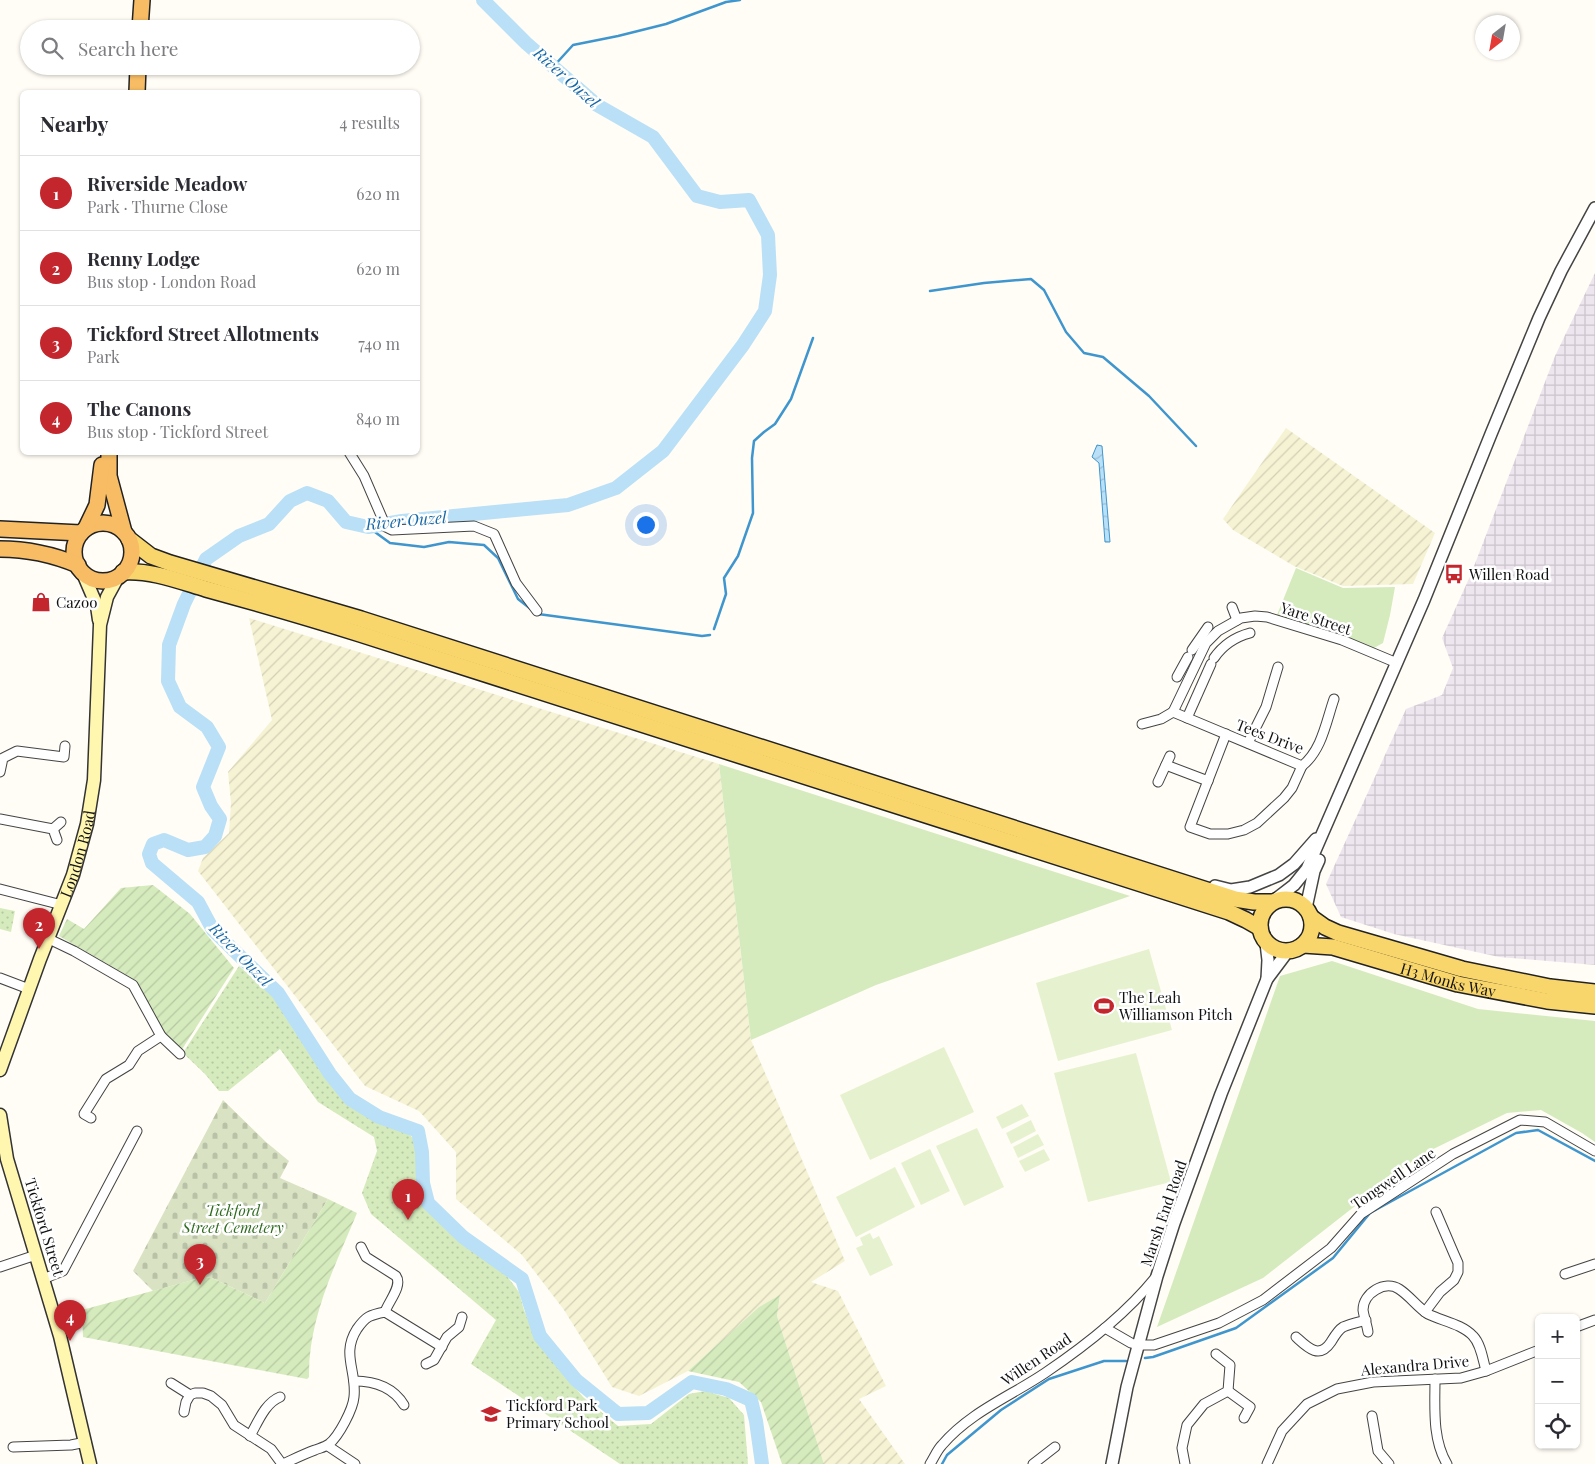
<!DOCTYPE html>
<html lang="en">
<head>
<meta charset="utf-8">
<style>
	:root { --surface:#fff; --page:#f2f2f3; --text:#2b2b33; --muted:#7c7c81; --line:#e1e1e2; --accent:#c4262e }
	body { margin:0; font-family:"Playfair Display",serif; background:var(--page); color:var(--text) }
	.controls { position:absolute; right:15px; bottom:15px; display:grid; overflow:hidden; border-radius:8px; box-shadow:0 1px 4px #0004 }
	.controls button { width:45px; height:45px; display:grid; place-items:center; padding:0; border:0; border-bottom:1px solid var(--line); background:var(--surface); color:var(--text); font:25px sans-serif }
	.compass { position:absolute; left:1475px; top:15px; width:45px; height:45px; border-radius:50%; background:var(--surface); box-shadow:0 1px 4px #0004; rotate:211deg }
	.you { position:absolute; left:645px; top:524px; width:18px; height:18px; margin:-12px; border:4px solid #fff; border-radius:50%; background:#1a73e8; box-shadow:0 0 0 8px #1a73e833 }
	.badge { display:grid; place-items:center; width:32px; height:32px; border-radius:50%; background:var(--accent); color:#fff; font-size:16px; font-weight:700 }
	.pin { position:absolute; translate:-50% -41px; filter:drop-shadow(0 1px 2px #0008) }
	.pin::after { content:''; position:absolute; top:26px; width:18px; height:15px; background:inherit; clip-path:polygon(0 0,100% 0,50% 100%) }
	.list { margin:0; padding:0; list-style:none }
	h2 { display:flex; justify-content:space-between; align-items:center; height:65px; margin:0; padding:0 20px; font-size:21px }
	h2 small { font-size:16px; font-weight:400; color:var(--muted) }
	.list li { display:grid; grid-template-columns:32px 1fr auto; gap:15px; align-items:center; box-sizing:border-box; height:75px; padding:0 20px; border-top:1px solid var(--line) }
	.list b { display:block; font-size:19px; white-space:nowrap }
	.list p { margin:0; font-size:16px; white-space:nowrap; color:var(--muted) }
	.list em { font-size:16px; font-style:normal; color:var(--muted) }
	.icon { flex:none; width:28px; height:28px; fill:none; stroke:currentColor; stroke-width:2; stroke-linecap:round; stroke-linejoin:round }
	.map { position:relative; flex:none; width:1595px; height:1464px; overflow:hidden }
	.search { position:absolute; background:var(--surface); box-shadow:0 1px 4px #0004; left:20px; top:20px; width:400px; height:55px; display:flex; align-items:center; gap:12px; box-sizing:border-box; padding:0 18px; border-radius:28px; color:var(--muted); font-size:19px }
	.panel { position:absolute; background:var(--surface); box-shadow:0 1px 4px #0004; left:20px; top:90px; width:400px; height:365px; border-radius:8px }
	.map>svg:first-child { display:block }
</style>
</head>
<body>
<div class="map">
<svg width="1595" height="1464" viewBox="0 0 1595 1464">
	<defs>
		<pattern id="industrial-grid" width="8" height="8" patternUnits="userSpaceOnUse" patternTransform="scale(1.25)"><rect width="8" height="8" fill="#eee6ef"/><path d="M0 4h8M4 0v8" fill="none" stroke="#cbc4cc"/></pattern>
		<pattern id="farmland-furrows" width="10" height="10" patternUnits="userSpaceOnUse" patternTransform="scale(1.25)"><rect width="10" height="10" fill="#f6f3d4"/><path d="M-1 1l2-2M0 10L10 0M9 11l2-2" fill="none" stroke="#d2cfb5"/></pattern>
		<pattern id="cemetery-stones" width="16" height="16" patternUnits="userSpaceOnUse" patternTransform="scale(1.25)"><rect width="16" height="16" fill="#d9e3c4"/><path d="M2 7V4a2 2 0 0 1 4 0v3zM10 15v-3a2 2 0 0 1 4 0v3z" fill="#b9c2a7"/></pattern>
		<pattern id="park-dots" width="8" height="8" patternUnits="userSpaceOnUse" patternTransform="scale(1.25)"><rect width="8" height="8" fill="#d5ebbd"/><path d="M2 2h.1M6 6h.1" fill="none" stroke="#b6c8a1" stroke-width="1.8" stroke-linecap="round"/></pattern>
		<pattern id="garden-furrows" width="10" height="10" patternUnits="userSpaceOnUse" patternTransform="scale(1.25)"><rect width="10" height="10" fill="#d5ebbd"/><path d="M-1 1l2-2M0 10L10 0M9 11l2-2" fill="none" stroke="#b6c8a1"/></pattern>
		<pattern id="water-waves" width="16" height="10" patternUnits="userSpaceOnUse" patternTransform="scale(1.25)"><rect width="16" height="10" fill="#b9e0f7"/><path d="M0 5q4-4 8 0t8 0" fill="none" stroke="#9ebfd3"/></pattern>
	</defs>
	<rect width="100%" height="100%" fill="#fffdf5"/>
	<!-- industrial -->
	<polygon fill="url(#industrial-grid)" points="1595,273 1595,965 1499,957 1394,934 1341,917 1326,884 1406,709 1442,695 1453,668 1442,638 1471,574 1555,356"/>
	<!-- farmland -->
	<g fill="url(#farmland-furrows)">
		<polygon points="1286,428 1435,533 1413,584 1343,586 1294,566 1233,530 1223,519"/>
		<polygon points="249,618 719,764 751,1040 845,1261 811,1282 838,1291 886,1386 859,1399 905,1464 824,1464 777,1316 780,1296 759,1307 688,1371 639,1396 612,1387 564,1310 522,1255 456,1199 456,1152 419,1111 365,1086 198,871 203,858 229,833 231,803 228,772 272,720"/>
	</g>
	<!-- grass -->
	<g fill="#d5ebbd">
		<polygon points="1296,568 1343,588 1395,587 1390,615 1383,643 1372,649 1277,615"/>
		<polygon points="719,764 1130,896 876,985 751,1040"/>
		<polygon points="1332,961 1478,1009 1595,1021 1595,1142 1582,1133 1541,1110 1507,1113 1419,1156 1263,1278 1157,1327 1280,976"/>
	</g>
	<!-- cemetery -->
	<polygon fill="url(#cemetery-stones)" points="223,1100 266,1142 289,1161 280,1178 328,1199 265,1303 212,1278 204,1277 153,1291 133,1271"/>
	<!-- park -->
	<g fill="url(#park-dots)">
		<polygon points="0,908 15,911 11,932 0,929"/>
		<polygon points="239,966 272,994 295,1032 343,1100 376,1120 408,1133 415,1140 420,1197 443,1226 506,1275 519,1292 524,1310 538,1342 583,1397 618,1426 651,1424 689,1394 705,1391 729,1398 744,1415 748,1464 620,1464 471,1364 496,1320 371,1214 362,1193 377,1151 374,1137 318,1102 280,1049 228,1091 219,1091 205,1074 183,1053"/>
	</g>
	<!-- garden -->
	<g fill="url(#garden-furrows)">
		<polygon points="153,885 190,914 234,968 181,1051 165,1034 135,980 59,936 67,919 84,929 121,888"/>
		<path d="M328 1199 357 1213C335 1266 308 1319 309 1377L307 1379 83 1337 82 1310 204 1277 212 1278 265 1303Z"/>
		<polygon points="780,1295 777,1316 824,1464 782,1464 761,1402 739,1382 688,1371 759,1307"/>
	</g>
	<!-- pitch -->
	<g fill="#e6f2cf">
		<polygon points="1149,949 1172,1030 1058,1061 1036,983"/>
		<polygon points="944,1047 974,1112 870,1160 840,1095"/>
		<polygon points="1136,1053 1171,1182 1088,1202 1054,1073"/>
		<polygon points="1022,1104 1029,1116 1002,1129 996,1117"/>
		<polygon points="1031,1120 1036,1131 1011,1144 1006,1133"/>
		<polygon points="977,1128 1004,1187 964,1206 936,1146"/>
		<polygon points="1038,1134 1044,1145 1018,1158 1013,1147"/>
		<polygon points="930,1149 950,1191 921,1205 901,1163"/>
		<polygon points="1044,1149 1050,1160 1025,1172 1019,1161"/>
		<polygon points="895,1167 915,1207 856,1237 836,1197"/>
		<polygon points="870,1233 873,1239 879,1236 893,1265 870,1276 856,1248 863,1245 860,1238"/>
	</g>
	<!-- water -->
	<polygon fill="url(#water-waves)" stroke="#3f96cf" points="1097,445 1102,446 1110,542 1105,542 1099,463 1092,457"/>
	<g fill="none" stroke-linecap="round" stroke-linejoin="round">
		<!-- stream -->
		<g stroke="#3f96cf" stroke-width="2.5">
			<polyline points="553,67 573,45 618,36 666,24 726,2 740,0"/>
			<polyline points="930,291 984,283 1031,279 1044,290 1066,332 1084,353 1103,357 1149,396 1196,446"/>
			<polyline points="368,527 390,543 424,547 449,542 484,545 498,558 518,599 532,610"/>
			<polyline points="538,614 702,636 710,635"/>
			<polyline points="714,629 726,594 724,578 738,556 753,513 752,458 754,441 764,432 775,424 791,399 813,338"/>
			<polyline points="1145,1358 1153,1357 1236,1328 1333,1258 1370,1213 1516,1133 1538,1130 1595,1161"/>
			<polyline points="942,1464 947,1455 1001,1410 1049,1379 1104,1361 1126,1361"/>
		</g>
		<!-- river -->
		<polyline stroke="#b9e0f7" stroke-width="14" points="483,0 526,43 597,105 653,137 697,196 720,202 749,200 768,235 770,275 765,311 743,345 663,451 616,488 568,505 402,521 368,527 346,522 328,501 307,493 290,501 269,524 239,536 206,559 184,604 169,645 168,681 180,707 207,727 219,747 203,787 211,806 220,819 215,836 205,847 188,850 164,840 153,844 149,854 152,863 198,902 213,930 278,993 330,1074 350,1099 379,1117 418,1131 422,1152 423,1183 428,1203 463,1237 522,1279 540,1336 576,1380 618,1414 648,1413 692,1382 726,1389 751,1400 756,1421 762,1464"/>
		<defs>
			<g id="minor">
				<polyline points="349,452 364,476 386,527 392,530 474,526 494,534 516,583 537,611"/>
				<polyline points="1232,607 1237,620"/>
				<polyline points="1192,650 1208,627"/>
				<path d="M1214 658C1223 645 1235 637 1250 633"/>
				<polyline points="1177,677 1188,657"/>
				<polyline points="1173,712 1206,643 1218,631 1241,618 1255,616 1267,617 1342,640 1397,663"/>
				<path d="M1173 712 1302 766C1322 750 1326 722 1334 699"/>
				<polyline points="1187,718 1211,664"/>
				<polyline points="1142,724 1161,719 1173,712"/>
				<polyline points="1226,734 1190,827 1210,834 1228,834 1244,830 1257,823 1284,798 1292,788 1302,766"/>
				<polyline points="1248,743 1266,707 1278,667"/>
				<polyline points="1166,765 1208,781"/>
				<polyline points="0,772 3,758 17,751 64,757 65,746"/>
				<polyline points="1158,782 1170,756"/>
				<polyline points="0,819 53,829 57,840"/>
				<polyline points="53,829 61,822"/>
				<polyline points="0,889 62,905"/>
				<polyline points="49,939 74,951 133,985 161,1036 180,1054"/>
				<polyline points="0,978 29,989"/>
				<polyline points="91,1118 84,1114 106,1079 129,1065 138,1051 161,1036"/>
				<path d="M361 1247 366 1257 396 1276C403 1286 388 1302 385 1312"/>
				<polyline points="0,1267 36,1255"/>
				<polyline points="1565,1274 1595,1264"/>
				<polyline points="43,1279 63,1271 137,1131"/>
				<polyline points="1425,1312 1440,1292 1454,1280 1458,1272 1458,1263 1454,1254 1436,1212"/>
				<polyline points="1576,1327 1595,1320"/>
				<polyline points="1105,1328 1131,1343 1138,1345 1154,1345 1219,1323 1263,1300 1331,1248 1361,1214 1453,1154 1520,1120 1545,1122 1595,1151"/>
				<path d="M1368 1332C1367 1325 1364 1317 1363 1310 1363 1293 1385 1280 1399 1289 1410 1296 1417 1307 1428 1314 1442 1321 1462 1324 1473 1336 1481 1344 1483 1360 1486 1371"/>
				<path d="M1296 1337C1307 1347 1319 1360 1331 1342 1334 1337 1338 1330 1343 1327 1350 1324 1359 1322 1366 1320"/>
				<polyline points="426,1364 434,1360 447,1337 459,1327 462,1317"/>
				<path d="M1435 1379C1435 1407 1432 1439 1447 1464"/>
				<path d="M354 1381C374 1381 393 1387 404 1405"/>
				<polyline points="171,1383 190,1395"/>
				<polyline points="1228,1391 1250,1407 1244,1418"/>
				<polyline points="184,1412 186,1402 190,1395 195,1393 203,1393 211,1396 222,1405 234,1425 271,1449 282,1464"/>
				<polyline points="1372,1416 1378,1451 1389,1464"/>
				<path d="M250 1436C258 1422 265 1403 280 1397"/>
				<polyline points="328,1446 355,1464"/>
				<polyline points="13,1447 71,1445 86,1442"/>
				<path d="M283 1464C294 1459 304 1454 315 1450 320 1448 325 1447 329 1444 339 1436 353 1409 354 1397 357 1371 341 1354 357 1329 366 1316 370 1315 385 1312L442 1347"/>
				<path d="M930 1464C934 1458 937 1450 942 1445 970 1412 1011 1396 1045 1373 1085 1346 1125 1315 1155 1278"/>
				<polyline points="1033,1464 1055,1447"/>
				<polyline points="1185,1464 1182,1448 1187,1425 1204,1404 1228,1391 1230,1365 1216,1354"/>
				<polyline points="1267,1464 1282,1431 1307,1404 1337,1389 1373,1382 1461,1378 1486,1371 1539,1350"/>
			</g>
			<g id="tertiary">
				<polyline points="1215,886 1231,890 1250,887 1279,875 1294,864 1316,839"/>
				<polyline points="1272,902 1294,885 1307,869 1424,600 1491,434 1539,318 1561,271 1595,208"/>
				<polyline points="1306,908 1314,871 1319,860"/>
				<polyline points="1266,943 1268,960 1267,979"/>
				<polyline points="1112,1464 1127,1387 1157,1276 1174,1223 1221,1094 1267,979 1288,951"/>
			</g>
			<g id="secondary">
				<polyline points="82,571 97,606 99,620"/>
				<path id="s1" d="M0 1070 40 959 73 875 87 824 94 780 100 625 107 597 119 575"/>
				<polyline points="0,1115 7,1159 60,1336 90,1464"/>
			</g>
			<g id="primary">
				<polyline points="129,539 151,556 170,563 361,619 1235,899 1254,902 1272,902"/>
				<path d="M123 572C151 570 179 581 206 589 257 603 309 618 360 634L1229 912 1246 920 1260 928"/>
				<circle cx="1286" cy="925" r="26"/>
				<polyline points="1311,917 1325,927 1338,933 1462,969 1550,987 1595,992"/>
				<path id="s2" d="M1303 945 1333 947 1458 984 1547 1001 1595 1006"/>
			</g>
			<g id="trunk">
				<polyline points="140,29 142,0"/>
				<polyline points="137,92 138,66"/>
				<polyline points="109,452 109,476 124,532"/>
				<circle cx="103" cy="552" r="29"/>
				<polyline points="86,528 97,505 102,465"/>
				<polyline points="0,529 81,533"/>
				<path d="M0 549C27 549 54 555 78 565"/>
			</g>
		</defs>
		<!-- minor casing -->
		<use href="#minor" stroke="#444" stroke-width="11"/>
		<!-- tertiary casing -->
		<use href="#tertiary" stroke="#444" stroke-width="14"/>
		<!-- secondary casing -->
		<use href="#secondary" stroke="#333" stroke-width="15"/>
		<!-- primary casing -->
		<use href="#primary" stroke="#222" stroke-width="18"/>
		<!-- trunk casing -->
		<use href="#trunk" stroke="#222" stroke-width="18"/>
		<!-- minor -->
		<use href="#minor" stroke="#fff" stroke-width="9"/>
		<!-- tertiary -->
		<use href="#tertiary" stroke="#fff" stroke-width="11"/>
		<!-- secondary -->
		<use href="#secondary" stroke="#fff6b0" stroke-width="12"/>
		<!-- primary -->
		<use href="#primary" stroke="#f9d66b" stroke-width="15"/>
		<!-- trunk -->
		<use href="#trunk" stroke="#f7bc64" stroke-width="15"/>
	</g>
	<!-- icons -->
	<defs>
		<symbol id="bus-bare" viewBox="-9 -9 18 18"><path d="M-5-6H5V4H4V6H2V4H-2V6H-4V4H-5ZM-3.5-4V0h7V-4ZM-3.5 1.2v1.5H-2V1.2ZM2 1.2v1.5H3.5V1.2Z" fill="#c4262e" stroke="#fff" stroke-width="2.5" paint-order="stroke"/></symbol>
		<symbol id="shop-bare" viewBox="-9 -9 18 18"><path d="M-5-2.5h2.3a2.7 3.5 0 0 1 5.4 0H5L5.5 6h-11ZM-1.5-2.5h3a1.5 2.3 0 0 0-3 0Z" fill="#c4262e" stroke="#fff" stroke-width="2.5" paint-order="stroke"/></symbol>
		<symbol id="stadium-bare" viewBox="-9 -9 18 18"><path d="M0-5a6.5 5 0 1 0 0 10a6.5 5 0 1 0 0-10ZM-3.5-1.8h7v3.6h-7Z" fill="#c4262e" stroke="#fff" stroke-width="2.5" paint-order="stroke"/></symbol>
		<symbol id="school-bare" viewBox="-9 -9 18 18"><path d="M0-5L7-2L0 1L-7-2ZM-4 1L0 2.5L4 1V4Q0 6-4 4Z" fill="#c4262e" stroke="#fff" stroke-width="2.5" paint-order="stroke"/></symbol>
	</defs>
	<g fill-rule="evenodd">
		<use href="#bus-bare" x="1440" y="560" width="28" height="28"/>
		<use href="#shop-bare" x="27" y="588" width="28" height="28"/>
		<use href="#stadium-bare" x="1090" y="992" width="28" height="28"/>
		<use href="#school-bare" x="477" y="1400" width="28" height="28"/>
	</g>
	<g text-anchor="middle" dominant-baseline="central" stroke-width="5" stroke-linejoin="round" paint-order="stroke">
		<!-- poi labels -->
		<g font-size="15" fill="#111" stroke="#fff" text-anchor="start">
			<text x="1469" y="574">Willen Road</text>
			<text x="56" y="602">Cazoo</text>
			<text x="1119" y="997">The Leah<tspan x="1119" dy="17">Williamson Pitch</tspan></text>
			<text x="506" y="1405">Tickford Park<tspan x="506" dy="17">Primary School</tspan></text>
		</g>
		<!-- street labels -->
		<g font-size="15" fill="#111" stroke="#fff">
			<text transform="translate(1316 618) rotate(18)">Yare Street</text>
			<text transform="translate(1270 736) rotate(21)">Tees Drive</text>
			<text stroke="none"><textPath href="#s1" startOffset="230">London Road</textPath></text>
			<text stroke="none"><textPath href="#s2" startOffset="150">H3 Monks Way</textPath></text>
			<text transform="translate(1393 1178) rotate(-34)">Tongwell Lane</text>
			<text transform="translate(1163 1213) rotate(-71)">Marsh End Road</text>
			<text transform="translate(45 1227) rotate(73)">Tickford Street</text>
			<text transform="translate(1036 1359) rotate(-34)">Willen Road</text>
			<text transform="translate(1415 1365) rotate(-5)">Alexandra Drive</text>
		</g>
		<!-- park labels -->
		<g font-size="15" font-style="italic" fill="#2f6b1f" stroke="#fff">
			<text x="233" y="1210">Tickford<tspan x="233" dy="17">Street Cemetery</tspan></text>
		</g>
		<!-- water labels -->
		<g font-size="16" font-style="italic" fill="#1768a6" stroke="#fff">
			<text transform="translate(567 77) rotate(42)">River Ouzel</text>
			<text transform="translate(406 520) rotate(-5)">River Ouzel</text>
			<text transform="translate(241 954) rotate(46)">River Ouzel</text>
		</g>
	</g>
</svg>
<div class="controls">
<button>+</button>
<button>−</button>
<button><svg class="icon" aria-label="locate" viewBox="0 0 24 24"><circle cx="12" cy="12" r="6"/><path d="M12 2v4M12 18v4M2 12h4M18 12h4"/></svg></button>
</div>
<svg class="compass" viewBox="-18 -18 36 36"><path d="M0-13l5 13h-10z" fill="#e53935"/><path d="M0 13l5-13h-10z" fill="#7c7c81"/></svg>
<div class="you"></div>
<div class="pin badge" style="left:408px;top:1220px">1</div>
<div class="pin badge" style="left:39px;top:949px">2</div>
<div class="pin badge" style="left:200px;top:1285px">3</div>
<div class="pin badge" style="left:70px;top:1341px">4</div>
<div class="search"><svg class="icon" aria-label="search" viewBox="0 0 24 24"><circle cx="10" cy="10" r="6"/><path d="M15 15l6 6"/></svg>Search here</div>
<section class="panel">
<h2>Nearby<small>4 results</small></h2>
<ul class="list">
<li><span class="badge">1</span><div><b>Riverside Meadow</b><p>Park · Thurne Close</p></div><em>620 m</em></li>
<li><span class="badge">2</span><div><b>Renny Lodge</b><p>Bus stop · London Road</p></div><em>620 m</em></li>
<li><span class="badge">3</span><div><b>Tickford Street Allotments</b><p>Park</p></div><em>740 m</em></li>
<li><span class="badge">4</span><div><b>The Canons</b><p>Bus stop · Tickford Street</p></div><em>840 m</em></li>
</ul>
</section>
</div>
</body>
</html>
